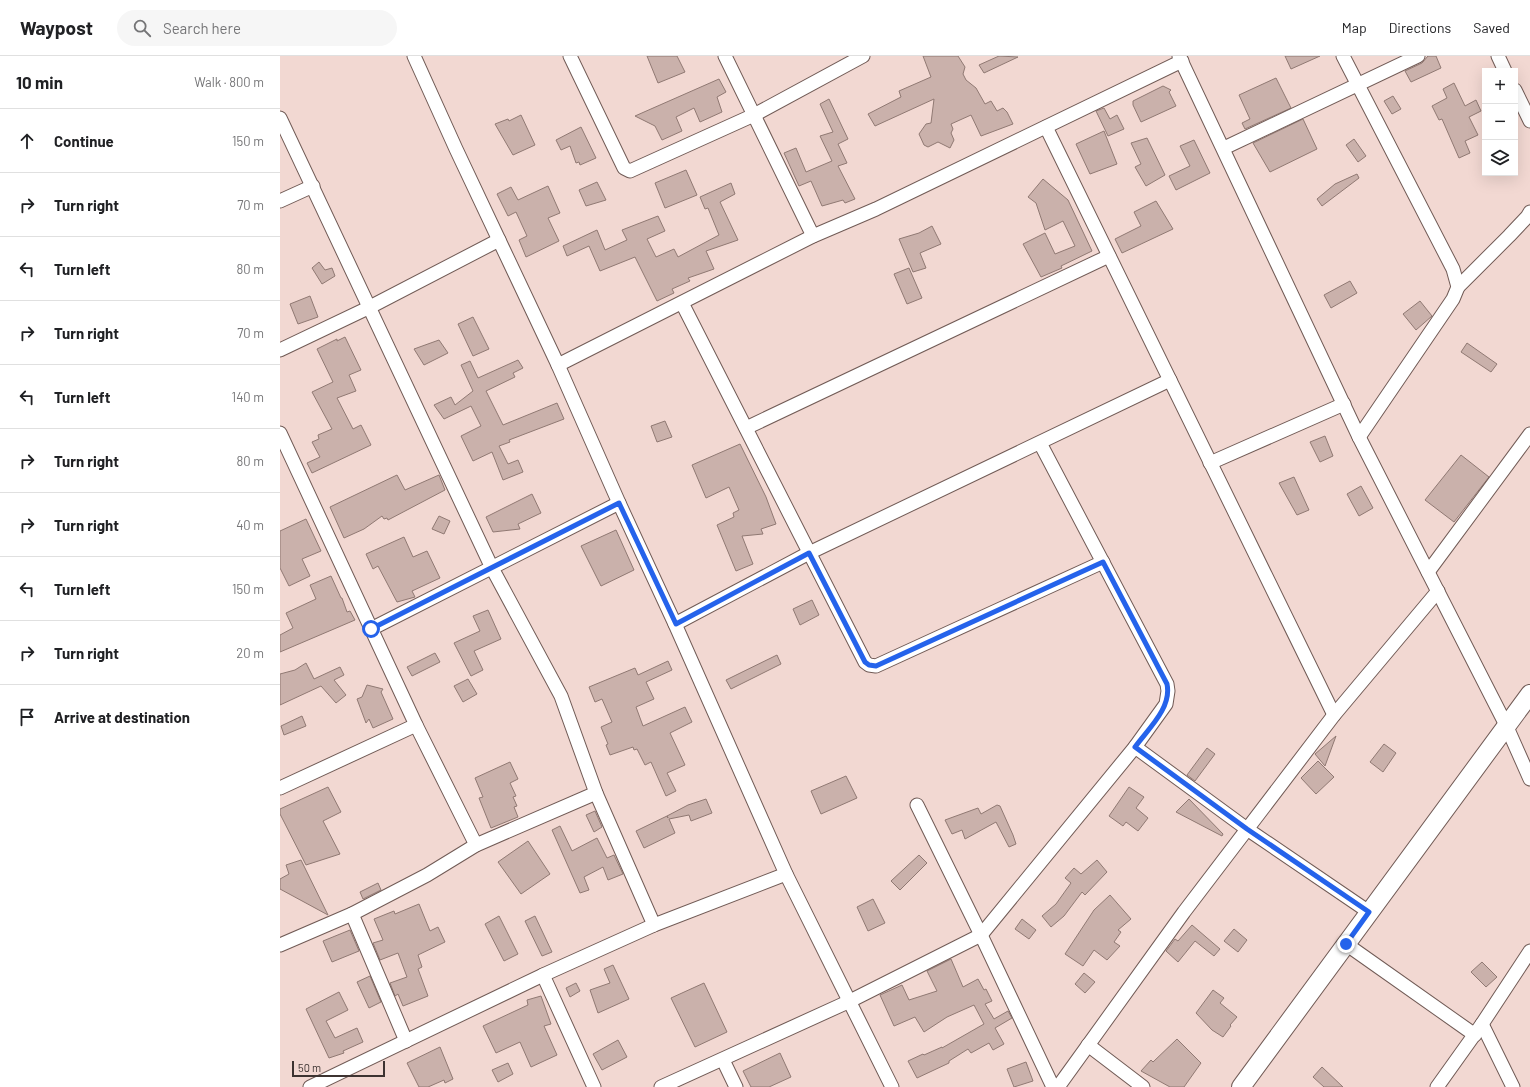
<!DOCTYPE html>
<html lang="en">
<head>
<meta charset="utf-8">
<style>
	:root { --surface:#fff; --page:#f6f6f6; --text:#202124; --muted:#757577; --line:#e0e0e0 }
	body { margin:0; font-family:Barlow,sans-serif; background:var(--page); color:var(--text) }
	.controls { position:absolute; right:12px; top:12px; display:grid; overflow:hidden; border-radius:0px; box-shadow:0 4px 16px #0002 }
	.controls button { width:36px; height:36px; display:grid; place-items:center; padding:0; border:0; border-bottom:1px solid var(--line); background:var(--surface); color:var(--text); font:20px sans-serif }
	.scale { position:absolute; left:12px; bottom:10px; width:93px; box-sizing:border-box; padding-left:4px; border:2px solid #3d3331; border-top:0; font-size:11px; line-height:14px; white-space:nowrap; color:#3d3331; -webkit-text-stroke:3px #f2d8d2; paint-order:stroke }
	.stop { position:absolute; width:12px; height:12px; margin:-9px; border:3px solid #2563eb; border-radius:50%; background:#fff }
	.stop.end { background:#2563eb; border-color:#fff; box-shadow:0 1px 4px #0008 }
	.list { margin:0; padding:0; list-style:none }
	h2 { display:flex; justify-content:space-between; align-items:center; height:52px; margin:0; padding:0 16px; font-size:17px }
	h2 small { font-size:13px; font-weight:400; color:var(--muted) }
	.list li { display:grid; grid-template-columns:26px 1fr auto; gap:12px; align-items:center; box-sizing:border-box; height:64px; padding:0 16px; border-top:1px solid var(--line) }
	.list b { display:block; font-size:15px; white-space:nowrap }
	.list em { font-size:13px; font-style:normal; color:var(--muted) }
	.icon { flex:none; width:22px; height:22px; fill:none; stroke:currentColor; stroke-width:2; stroke-linecap:round; stroke-linejoin:round }
	.map { position:relative; flex:none; width:1250px; height:1031px; overflow:hidden }
	header { display:flex; align-items:center; gap:24px; box-sizing:border-box; height:56px; padding:0 20px; background:var(--surface); border-bottom:1px solid var(--line) }
	header strong { font-size:19px }
	nav { display:flex; gap:22px; margin-inline-start:auto; font-size:14px }
	.search { width:280px; height:36px; background:var(--page); display:flex; align-items:center; gap:10px; box-sizing:border-box; padding:0 14px; border-radius:22px; color:var(--muted); font-size:15px }
	main { display:flex }
	aside { flex:1; background:var(--surface) }
	.map>svg:first-child { display:block }
</style>
</head>
<body>
<header>
<strong>Waypost</strong>
<div class="search"><svg class="icon" aria-label="search" viewBox="0 0 24 24"><circle cx="10" cy="10" r="6"/><path d="M15 15l6 6"/></svg>Search here</div>
<nav><a>Map</a><a>Directions</a><a>Saved</a></nav>
</header>
<main>
<aside>
<h2>10 min<small>Walk · 800 m</small></h2>
<ul class="list">
<li><svg class="icon" aria-label="ahead" viewBox="0 0 24 24"><path d="M12 20V5M6 11l6-6 6 6"/></svg><div><b>Continue</b></div><em>150 m</em></li>
<li><svg class="icon" aria-label="right" viewBox="0 0 24 24"><path d="M7 20v-9h11M14 6l5 5-5 5"/></svg><div><b>Turn right</b></div><em>70 m</em></li>
<li><svg class="icon" aria-label="left" viewBox="0 0 24 24"><path d="M17 20v-9H6M10 6l-5 5 5 5"/></svg><div><b>Turn left</b></div><em>80 m</em></li>
<li><svg class="icon" aria-label="right" viewBox="0 0 24 24"><path d="M7 20v-9h11M14 6l5 5-5 5"/></svg><div><b>Turn right</b></div><em>70 m</em></li>
<li><svg class="icon" aria-label="left" viewBox="0 0 24 24"><path d="M17 20v-9H6M10 6l-5 5 5 5"/></svg><div><b>Turn left</b></div><em>140 m</em></li>
<li><svg class="icon" aria-label="right" viewBox="0 0 24 24"><path d="M7 20v-9h11M14 6l5 5-5 5"/></svg><div><b>Turn right</b></div><em>80 m</em></li>
<li><svg class="icon" aria-label="right" viewBox="0 0 24 24"><path d="M7 20v-9h11M14 6l5 5-5 5"/></svg><div><b>Turn right</b></div><em>40 m</em></li>
<li><svg class="icon" aria-label="left" viewBox="0 0 24 24"><path d="M17 20v-9H6M10 6l-5 5 5 5"/></svg><div><b>Turn left</b></div><em>150 m</em></li>
<li><svg class="icon" aria-label="right" viewBox="0 0 24 24"><path d="M7 20v-9h11M14 6l5 5-5 5"/></svg><div><b>Turn right</b></div><em>20 m</em></li>
<li><svg class="icon" aria-label="arrive" viewBox="0 0 24 24"><path d="M6 21V4h12l-3 4 3 4H6"/></svg><div><b>Arrive at destination</b></div></li>
</ul>
</aside>
<div class="map">
<svg width="1250" height="1031" viewBox="0 0 1250 1031">
	<rect width="100%" height="100%" fill="#f2d8d2"/>
	<!-- building -->
	<g fill="#cab1ab" stroke="#907973">
		<polygon points="367,0 397,0 405,16 378,27"/>
		<polygon points="643,0 678,0 685,11 683,18 686,24 696,32 705,48 711,45 717,55 723,52 727,56 733,68 701,80 691,59 671,68 673,73 671,77 674,84 670,92 658,86 648,91 644,89 639,78 646,68 651,67 654,43 595,70 588,58 621,41 619,35 651,21"/>
		<polygon points="719,0 738,1 704,17 699,9"/>
		<polygon points="1005,0 1040,0 1011,13"/>
		<polygon points="1148,0 1156,0 1161,12 1131,26 1125,15 1142,7"/>
		<polygon points="996,22 1011,52 965,73 962,67 970,63 959,39"/>
		<polygon points="439,23 446,36 437,41 442,56 420,66 414,52 396,61 402,75 382,84 375,70 355,60"/>
		<polygon points="1174,27 1185,50 1196,44 1201,55 1189,61 1198,79 1185,85 1190,97 1179,102 1162,63 1159,64 1152,50 1167,42 1163,33"/>
		<polygon points="883,30 891,34 889,36 896,50 861,66 853,49 853,45"/>
		<polygon points="1113,40 1121,53 1112,58 1104,45"/>
		<polygon points="549,43 568,83 558,88 567,107 558,110 575,143 565,147 563,144 542,150 531,125 519,130 504,97 516,92 526,116 552,105 540,80 553,76 540,48"/>
		<polygon points="824,52 830,63 837,59 844,73 828,80 816,55"/>
		<polygon points="241,59 255,89 233,99 215,68 228,63 229,65"/>
		<polygon points="1023,63 1037,93 990,116 973,87"/>
		<polygon points="301,71 316,102 300,109 299,106 296,107 290,90 281,94 276,84"/>
		<polygon points="824,75 837,108 810,118 796,88"/>
		<polygon points="867,82 885,119 866,130 855,111 861,108 851,87"/>
		<polygon points="1074,83 1086,100 1078,106 1066,89"/>
		<polygon points="914,84 930,117 896,134 889,120 910,110 900,90"/>
		<polygon points="406,114 417,139 385,152 375,127"/>
		<polygon points="1077,118 1079,122 1042,150 1037,143 1055,128"/>
		<polygon points="763,123 788,144 812,195 781,210 782,212 761,221 743,188 765,177 775,198 795,190 783,165 765,174 756,147 748,141"/>
		<polygon points="317,126 326,144 306,150 299,134"/>
		<polygon points="451,127 455,138 440,146 458,184 426,195 434,213 408,222 410,225 392,233 394,237 377,245 355,201 320,215 309,190 287,200 283,190 317,174 325,194 347,184 342,174 378,160 385,175 367,183 376,201 394,193 398,201 439,179 428,152 425,153 420,141"/>
		<polygon points="268,130 280,157 268,162 279,185 246,201 239,184 247,180 236,156 228,160 217,138 231,131 238,144"/>
		<polygon points="876,145 893,173 842,197 835,183 861,170 854,156"/>
		<polygon points="652,170 661,188 640,197 646,212 633,216 619,183 639,177"/>
		<polygon points="39,206 45,214 52,212 55,220 42,228 32,212"/>
		<polygon points="629,212 642,242 627,248 614,218"/>
		<polygon points="1070,225 1077,237 1051,252 1044,239"/>
		<polygon points="30,240 38,261 18,268 10,248"/>
		<polygon points="1140,245 1152,260 1136,274 1123,258"/>
		<polygon points="193,261 209,293 193,300 178,268"/>
		<polygon points="65,281 81,314 69,319 76,335 57,342 73,373 81,369 91,389 32,417 27,407 40,401 32,386 39,383 38,379 52,373 32,336 53,326 37,293 57,283 57,285"/>
		<polygon points="159,284 168,297 144,309 134,293"/>
		<polygon points="1187,287 1217,308 1211,316 1181,296"/>
		<polygon points="238,304 243,312 233,317 235,321 206,335 223,369 277,347 284,363 229,384 230,386 219,390 228,408 238,404 243,416 223,424 212,396 193,405 181,380 201,370 191,350 164,363 154,349 171,341 175,349 193,335 181,309 190,305 198,322"/>
		<polygon points="385,365 392,381 377,386 371,370"/>
		<polygon points="1045,380 1053,400 1040,406 1030,386"/>
		<polygon points="460,388 486,441 496,468 481,473 483,478 462,480 473,508 456,515 437,469 454,461 453,457 459,454 449,431 426,442 412,409"/>
		<polygon points="1181,399 1209,421 1174,466 1145,444"/>
		<polygon points="117,419 125,434 159,419 165,434 108,464 107,462 104,463 102,460 84,473 64,482 50,451"/>
		<polygon points="1014,421 1029,454 1017,459 999,427"/>
		<polygon points="1081,430 1093,452 1079,460 1067,438"/>
		<polygon points="252,438 261,457 238,468 240,473 213,476 206,461"/>
		<polygon points="159,460 170,465 164,478 152,473"/>
		<polygon points="26,463 41,495 22,503 30,520 9,530 0,512 0,475"/>
		<polygon points="336,474 354,514 321,530 301,490"/>
		<polygon points="124,481 133,501 147,495 160,522 132,535 135,541 117,546 98,510 93,513 86,498"/>
		<polygon points="51,520 61,542 62,542 67,556 70,555 75,564 0,596 0,579 13,572 6,557 36,543 30,529"/>
		<polygon points="532,544 539,559 520,569 513,553"/>
		<polygon points="208,554 221,583 194,595 203,614 191,620 174,587 200,575 193,560"/>
		<polygon points="155,597 160,606 132,620 127,611"/>
		<polygon points="497,599 501,608 451,633 446,624"/>
		<polygon points="388,605 392,614 366,626 374,643 356,651 363,670 405,651 412,666 390,677 405,709 387,717 396,735 386,740 371,706 365,709 357,693 354,694 353,691 330,699 326,689 328,688 321,671 332,666 322,643 315,646 309,631 355,612 358,619"/>
		<polygon points="26,607 34,623 60,611 64,619 54,624 66,639 56,647 41,630 0,649 0,618 15,614"/>
		<polygon points="188,623 197,638 183,646 174,630"/>
		<polygon points="87,629 103,633 101,636 113,663 93,672 89,663 86,667 77,643 82,641"/>
		<polygon points="22,660 26,670 4,679 1,670"/>
		<polygon points="1056,680 1045,710 1035,698"/>
		<polygon points="1104,688 1116,697 1103,716 1090,706"/>
		<polygon points="927,692 935,698 915,725 907,719"/>
		<polygon points="1038,705 1054,721 1036,738 1021,722"/>
		<polygon points="230,706 238,723 230,727 236,740 233,741 237,750 234,751 238,761 211,772 199,742 203,741 195,722"/>
		<polygon points="566,720 577,742 541,758 531,735"/>
		<polygon points="48,731 61,756 43,765 60,798 26,809 0,758 0,753"/>
		<polygon points="849,731 864,741 856,752 868,762 858,775 846,766 843,770 829,760"/>
		<polygon points="426,743 432,757 411,765 409,759 389,763 395,777 364,792 356,775 387,760 388,762 387,760 408,749"/>
		<polygon points="909,743 943,778 942,780 896,756"/>
		<polygon points="717,749 720,750 733,779 736,788 729,791 716,766 685,783 682,774 672,778 665,764 698,752 701,758"/>
		<polygon points="315,755 322,771 314,776 306,759"/>
		<polygon points="280,770 292,795 317,782 327,802 334,799 343,818 328,824 323,811 304,821 309,834 300,837 272,774"/>
		<polygon points="248,785 270,818 241,838 218,806"/>
		<polygon points="639,799 647,807 620,834 611,825"/>
		<polygon points="21,804 48,859 0,833 0,823 9,818 6,809"/>
		<polygon points="817,804 827,816 805,839 802,836 784,860 771,871 762,860 776,848 791,827 785,822 794,812 801,818"/>
		<polygon points="98,827 101,834 83,843 80,836"/>
		<polygon points="830,839 851,863 838,874 841,876 834,886 840,890 827,904 814,894 803,910 785,898 814,854"/>
		<polygon points="593,843 605,867 588,875 577,851"/>
		<polygon points="139,848 150,875 158,871 165,886 138,899 142,911 138,913 148,940 123,950 118,938 115,940 110,927 127,921 118,897 100,904 93,887 103,884 94,863 114,855 115,858"/>
		<polygon points="219,860 238,898 224,905 205,868"/>
		<polygon points="255,860 272,896 262,900 245,865"/>
		<polygon points="742,863 756,874 749,883 735,873"/>
		<polygon points="912,869 940,893 934,900 915,885 898,906 886,895 895,883 898,885"/>
		<polygon points="954,873 967,884 958,896 944,885"/>
		<polygon points="70,874 79,895 52,906 43,885"/>
		<polygon points="671,903 683,931 698,923 704,934 706,933 712,945 705,948 714,963 728,955 732,962 715,972 724,988 713,994 709,987 691,997 688,993 669,1005 669,1007 637,1022 628,1005 643,998 644,999 662,991 662,992 704,968 694,949 667,961 644,976 635,961 614,970 600,939 622,929 629,944 657,935 647,915"/>
		<polygon points="1202,906 1217,921 1206,931 1191,916"/>
		<polygon points="333,909 349,943 318,957 310,934 330,927 324,913"/>
		<polygon points="804,917 815,926 805,937 795,928"/>
		<polygon points="90,920 101,946 89,952 77,926"/>
		<polygon points="296,927 300,935 290,941 286,932"/>
		<polygon points="424,927 447,976 415,991 391,942"/>
		<polygon points="933,934 944,942 940,947 957,961 950,969 951,970 943,981 932,974 916,957"/>
		<polygon points="59,936 68,954 46,965 55,982 77,972 83,986 63,995 64,997 49,1002 26,953"/>
		<polygon points="261,940 271,968 264,970 277,999 251,1011 240,986 216,997 203,970 248,949 247,944"/>
		<polygon points="897,983 921,1007 904,1031 890,1031 861,1015 871,1004 873,1006"/>
		<polygon points="338,984 347,1001 322,1014 313,998"/>
		<polygon points="160,991 173,1023 165,1027 164,1024 148,1031 139,1031 127,1007"/>
		<polygon points="500,997 511,1021 489,1031 471,1031 463,1015"/>
		<polygon points="746,1006 753,1025 734,1031 727,1013"/>
		<polygon points="228,1007 233,1018 218,1026 212,1014"/>
		<polygon points="1042,1011 1063,1031 1044,1031 1033,1021"/>
	</g>
	<g fill="none" stroke-linecap="round" stroke-linejoin="round">
		<defs>
			<g id="street">
				<polyline points="134,0 176,93 278,309 339,447 395,568 506,818 612,1031"/>
				<polyline points="290,0 344,112 350,115 474,59 583,0"/>
				<polyline points="445,0 533,180"/>
				<polyline points="899,0 1079,381 1226,669 1250,723"/>
				<polyline points="1063,0 1173,213 1178,231"/>
				<polyline points="1218,0 1225,15"/>
				<polyline points="1235,34 1250,65"/>
				<polyline points="0,62 212,512 281,640 316,737 374,869"/>
				<polyline points="766,71 1054,659"/>
				<polyline points="944,92 1138,0"/>
				<polyline points="0,145 33,130"/>
				<polyline points="402,247 585,606 589,609 596,610 823,506"/>
				<polyline points="0,294 88,252 219,184"/>
				<polyline points="278,309 533,180 596,153 902,5"/>
				<polyline points="466,372 829,200"/>
				<polyline points="0,377 136,669 196,789"/>
				<polyline points="1079,381 1173,243 1178,231 1229,180 1247,161 1250,156"/>
				<polyline points="930,407 1064,348"/>
				<polyline points="1148,516 1250,378"/>
				<polyline points="395,568 529,497 890,324"/>
				<polyline points="91,573 339,447"/>
				<polyline points="855,691 967,773 1089,856"/>
				<polyline points="0,732 136,669"/>
				<polyline points="637,749 701,879 773,1031"/>
				<polyline points="72,858 126,985"/>
				<polyline points="1066,888 1195,979"/>
				<polyline points="0,889 72,858 147,819 196,789 316,737"/>
				<polyline points="263,919 314,1031"/>
				<polyline points="1202,968 1233,1031"/>
				<polyline points="808,989 863,1031"/>
				<polyline points="443,1004 456,1031"/>
				<polyline points="30,1031 263,919 374,869 506,818"/>
				<polyline points="381,1031 570,945 701,879 855,691 886,648 888,635 887,628 760,387"/>
				<polyline points="778,1031 904,856 1054,659 1158,535"/>
				<polyline points="1157,1031 1202,968 1250,895"/>
			</g>
			<polyline id="secondary" points="961,1031 1250,638"/>
		</defs>
		<!-- street casing -->
		<use href="#street" stroke="#715b56" stroke-width="15"/>
		<!-- secondary casing -->
		<use href="#secondary" stroke="#715b56" stroke-width="20"/>
		<!-- street -->
		<use href="#street" stroke="#fff" stroke-width="13"/>
		<!-- secondary -->
		<use href="#secondary" stroke="#fff" stroke-width="18"/>
	</g>
	<g fill="none" stroke-linecap="round" stroke-linejoin="round">
		<!-- route -->
		<path stroke="#2563eb" stroke-width="5" d="M91 573 339 447 396 568 529 497 585 606 589 609 596 610 823 506 887 628C892 652 868 673 855 691L967 773 1089 856 1066 888"/>
	</g>
</svg>
<div class="controls">
<button>+</button>
<button>−</button>
<button><svg class="icon" aria-label="layers" viewBox="0 0 24 24"><path d="M12 4l9 5-9 5-9-5zM3 14l9 5 9-5"/></svg></button>
</div>
<div class="scale">50 m</div>
<div class="stop" style="left:91px;top:573px"></div>
<div class="stop end" style="left:1066px;top:888px"></div>
</div>
</main>
</body>
</html>
